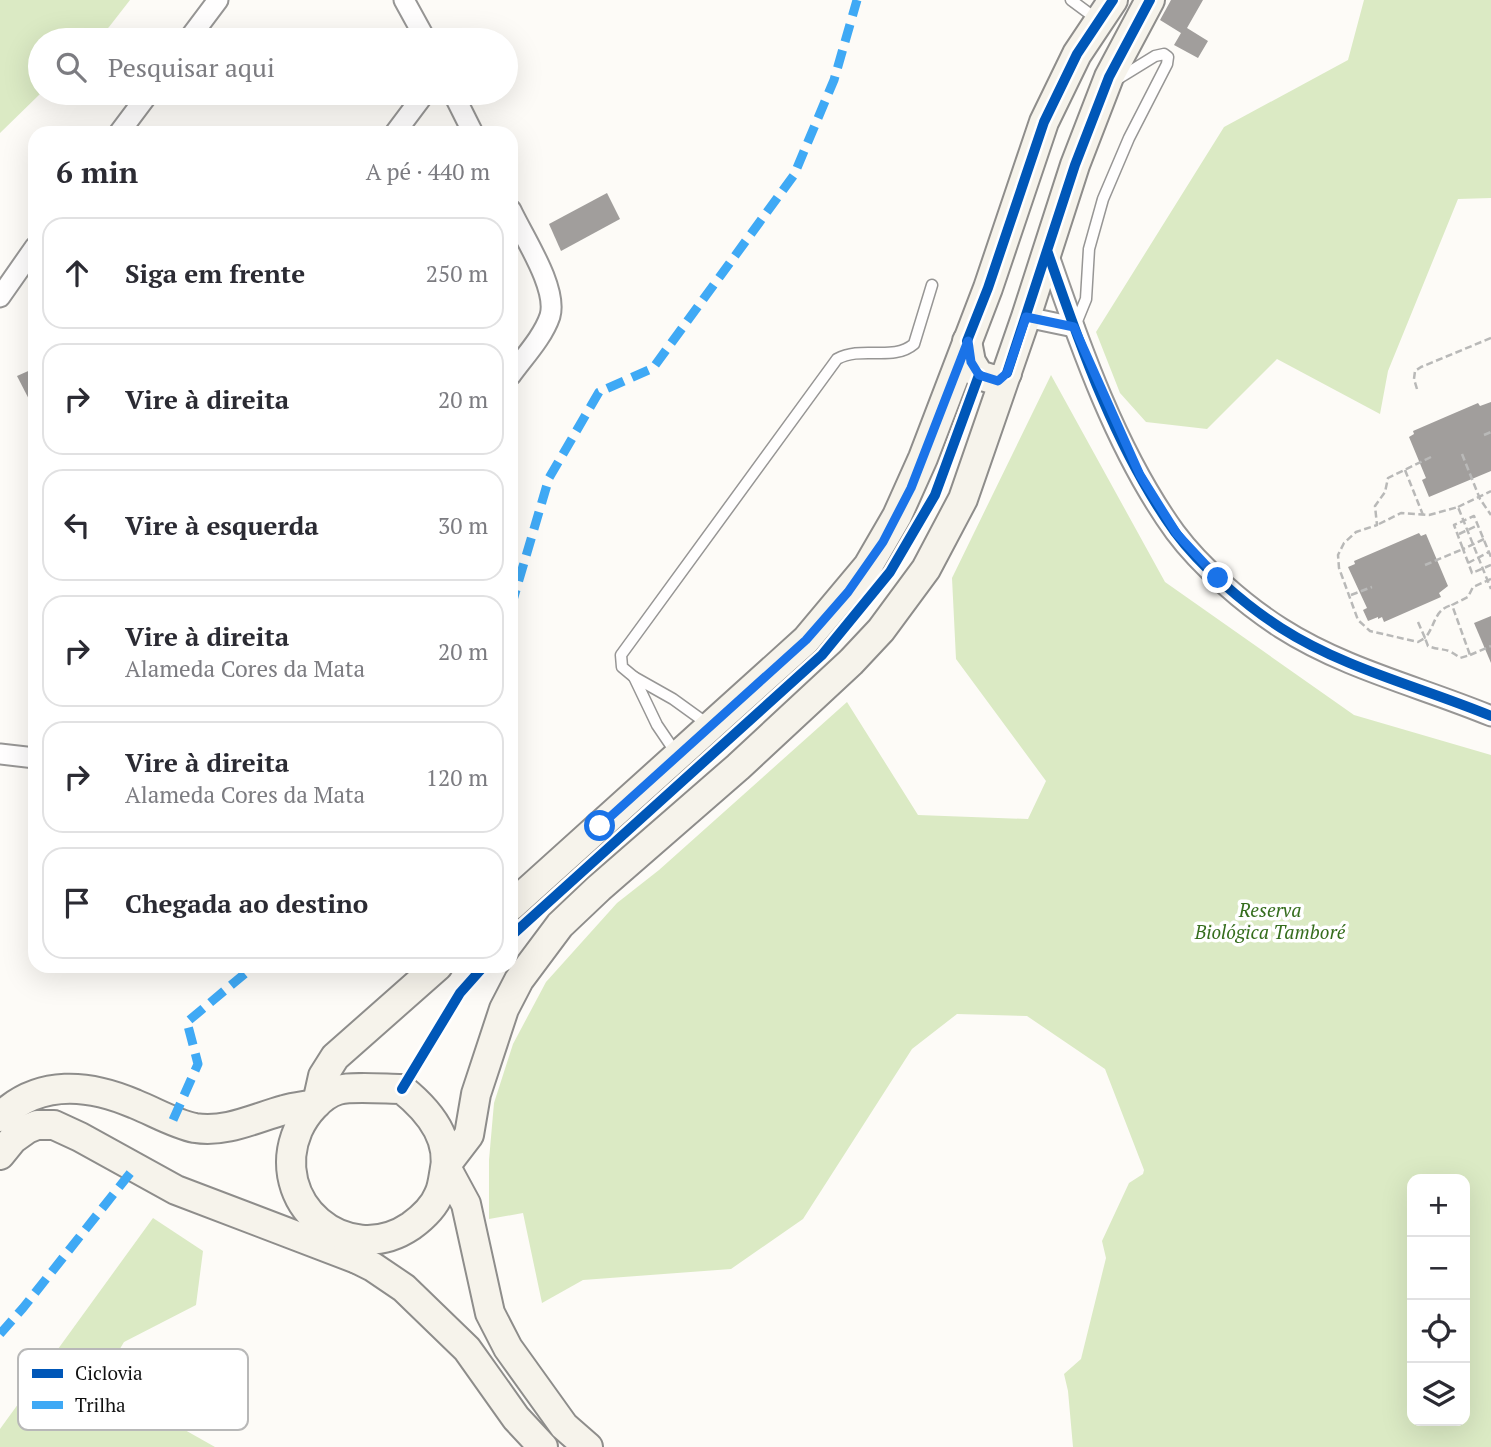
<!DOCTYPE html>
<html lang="pt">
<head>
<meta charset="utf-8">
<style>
	:root { --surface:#fff; --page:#f7f7f7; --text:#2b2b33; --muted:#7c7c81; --line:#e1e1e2 }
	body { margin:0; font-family:"PT Serif",serif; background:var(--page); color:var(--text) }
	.controls { position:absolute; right:21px; bottom:21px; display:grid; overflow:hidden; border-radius:14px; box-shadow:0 7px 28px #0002 }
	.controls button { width:63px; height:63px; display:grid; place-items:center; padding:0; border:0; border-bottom:2px solid var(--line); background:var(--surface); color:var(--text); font:35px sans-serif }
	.stop { position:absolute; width:21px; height:21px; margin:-16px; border:5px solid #1a73e8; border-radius:50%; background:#fff }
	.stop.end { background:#1a73e8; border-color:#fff; box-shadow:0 2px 7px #0008 }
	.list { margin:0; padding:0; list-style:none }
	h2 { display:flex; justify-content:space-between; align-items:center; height:91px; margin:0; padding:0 28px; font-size:30px }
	h2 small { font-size:23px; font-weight:400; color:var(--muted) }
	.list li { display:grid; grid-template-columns:46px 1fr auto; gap:21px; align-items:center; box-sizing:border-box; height:112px; margin:0 14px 14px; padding:0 14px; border:2px solid var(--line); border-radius:21px }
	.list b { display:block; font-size:26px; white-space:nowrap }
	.list p { margin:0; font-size:23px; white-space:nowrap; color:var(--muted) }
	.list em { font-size:23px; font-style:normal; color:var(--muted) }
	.icon { flex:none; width:38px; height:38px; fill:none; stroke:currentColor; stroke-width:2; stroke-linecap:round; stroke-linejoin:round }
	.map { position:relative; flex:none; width:1491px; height:1447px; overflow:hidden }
	.search { position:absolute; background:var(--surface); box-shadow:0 7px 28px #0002; left:28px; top:28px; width:490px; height:77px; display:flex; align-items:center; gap:18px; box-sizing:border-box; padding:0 24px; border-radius:38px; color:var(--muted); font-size:26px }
	.panel { position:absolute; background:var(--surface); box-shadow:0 7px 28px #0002; left:28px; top:126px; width:490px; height:847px; border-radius:21px }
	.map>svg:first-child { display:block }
</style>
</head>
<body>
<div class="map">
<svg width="1491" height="1447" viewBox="0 0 1491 1447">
	<rect width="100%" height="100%" fill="#fdfbf7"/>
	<!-- forest -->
	<g fill="#dbeac4" fill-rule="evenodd">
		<polygon points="0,0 130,0 109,27 96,40 40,40 41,93 0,133"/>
		<polygon points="1364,0 1491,0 1491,198 1458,199 1388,371 1380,414 1277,359 1207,429 1146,422 1120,393 1096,332 1224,127 1348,60"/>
		<path d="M1051 375 1165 582 1354 715 1491 755V1447H1073L1068 1391 1064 1374 1081 1359 1106 1258 1102 1241 1129 1183 1143 1174 1144 1170 1105 1069 1027 1016 957 1014 912 1049 803 1219 731 1269 583 1280 542 1303 523 1213 489 1219V1160L494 1103 513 1044 546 982 617 903 659 870 847 702 918 815 1028 819 1046 781 956 659 952 578ZM1465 1179V1421H1412V1179Z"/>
		<polygon points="153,1218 203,1251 196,1305 124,1342 100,1382 215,1447 0,1447 0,1429"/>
	</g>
	<!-- building -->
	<g fill="#a19e9c">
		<polygon points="1171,0 1203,0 1187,28 1208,41 1198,58 1174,45 1181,33 1160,20"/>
		<polygon points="607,193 620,219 561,251 549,224"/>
		<polygon points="35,368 35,411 17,376"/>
		<polygon points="1491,402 1491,471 1429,497 1422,480 1426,478 1409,437 1414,434 1413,431 1450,415 1478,403 1480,406"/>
		<polygon points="1419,533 1421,536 1426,534 1448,586 1439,593 1441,597 1384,622 1382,617 1378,619 1378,617 1368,621 1363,610 1367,608 1348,567 1355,564 1354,561"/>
		<polygon points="1491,616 1491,663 1474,623"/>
	</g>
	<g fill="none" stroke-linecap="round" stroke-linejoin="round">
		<defs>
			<g id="service">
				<polyline points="1071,0 1098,20"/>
				<polyline points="1075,326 1086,299 1089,249 1103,199 1129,138 1167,64 1168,57 1164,54 1155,56 1116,80"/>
				<polyline points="634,677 657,725 676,753"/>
				<path d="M709 725 673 699 634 677 622 667 621 655 837 359C862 345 893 362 914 344L932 285"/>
			</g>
			<g id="minor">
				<polyline points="404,0 426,40"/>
				<polyline points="188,40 218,0"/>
				<polyline points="453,93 473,133"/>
				<polyline points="119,133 149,93"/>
				<polyline points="395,133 425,93"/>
				<path d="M511 210C523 236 558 288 550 316 543 337 524 357 511 375"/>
				<path d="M1048 253C1080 346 1117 452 1175 532 1201 567 1245 605 1281 628 1345 669 1421 687 1491 716"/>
				<polyline points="0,297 35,247"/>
				<polyline points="1026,317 1074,327"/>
				<polyline points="0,754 35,758"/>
			</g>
			<g id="secondary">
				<polyline points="967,341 971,362 979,375 998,381 1007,373"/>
				<polyline points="511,906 806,640 868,566 897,516 923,458 988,288 1044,122 1077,54 1113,0"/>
				<path d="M402 1089C427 1109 453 1138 444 1174 443 1180 442 1188 439 1194 434 1207 422 1218 411 1226 346 1270 267 1202 298 1130 305 1114 321 1095 338 1090 351 1086 387 1089 402 1089Z"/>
				<polyline points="317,1103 323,1076 335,1057 438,966"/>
				<path d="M0 1117C39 1079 89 1084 135 1104 155 1112 175 1124 195 1128 226 1133 255 1118 284 1110 294 1107 306 1106 316 1104"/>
				<polyline points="0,1155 13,1139 27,1129 37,1125 54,1125 80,1137 176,1190 357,1259"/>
				<polyline points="446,1165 469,1135 476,1094 504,1009 519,980 560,925 599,888 738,767 851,662 881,630 926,569 963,499 1026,317 1075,165 1109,77 1150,0"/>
				<polyline points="446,1167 466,1204 490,1313 508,1348 564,1426 588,1447"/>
				<polyline points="348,1245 357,1259 373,1267 404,1288 467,1349 516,1418 543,1447"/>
			</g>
		</defs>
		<!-- service casing -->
		<use href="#service" stroke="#979695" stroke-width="13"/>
		<!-- minor casing -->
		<use href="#minor" stroke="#979695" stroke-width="23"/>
		<!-- secondary casing -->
		<use href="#secondary" stroke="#8e8d8b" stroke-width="32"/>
		<!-- path -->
		<g stroke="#b9b9b8" stroke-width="2.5" stroke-dasharray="7 3.5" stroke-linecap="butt">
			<polyline points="1417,389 1414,379 1415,371 1421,367 1491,338"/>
			<polyline points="1484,435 1491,432"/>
			<polyline points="1462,454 1480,499 1491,515"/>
			<path d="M1431 457 1388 478 1385 492 1375 506 1377 525 1356 532 1344 543 1338 555 1339 568 1358 620 1370 631 1418 642 1425 638 1428 646C1444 652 1445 646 1460 658L1470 655 1452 605 1468 597 1473 587 1491 579"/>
			<polyline points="1405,470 1423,515"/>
			<polyline points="1458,507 1491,491"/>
			<polyline points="1379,524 1401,513 1429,515 1458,507 1491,589"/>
			<polyline points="1459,534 1478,525"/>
			<polyline points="1484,539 1463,549 1472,573 1491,565"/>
			<polyline points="1468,563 1489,552"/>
			<polyline points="1425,565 1463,549 1454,525 1474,516 1491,557"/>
			<polyline points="1351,595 1372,587"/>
			<path d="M1418 622 1425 638C1435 627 1434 609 1452 605"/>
			<polyline points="1470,655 1491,646"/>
		</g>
		<!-- service -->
		<use href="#service" stroke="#fffefe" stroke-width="10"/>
		<!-- minor -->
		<use href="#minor" stroke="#fffefe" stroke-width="19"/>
		<!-- secondary -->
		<use href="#secondary" stroke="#f6f3eb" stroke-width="28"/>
		<!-- quiet -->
		<g stroke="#3fa9f5" stroke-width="9" stroke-dasharray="18 9" stroke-linecap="butt">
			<polyline points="511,607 549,478 599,392 653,368 794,175 834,80 857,0"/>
			<polyline points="173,1120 198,1064 187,1022 254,966"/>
			<polyline points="0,1334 23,1308 135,1167"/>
		</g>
		<defs>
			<g id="cycleway">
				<path d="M1048 253C1080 346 1117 452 1175 532 1201 567 1245 605 1281 628 1345 669 1421 687 1491 716"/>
				<polyline points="967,341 988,288 1044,122 1077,54 1113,0"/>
				<polyline points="1007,373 1075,165 1109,77 1150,0"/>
				<polyline points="511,936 822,655 890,572 935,495 979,375"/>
				<polyline points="402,1089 460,993 484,966"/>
			</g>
		</defs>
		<!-- cycleway casing -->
		<use href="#cycleway" stroke="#fff" stroke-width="15"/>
		<!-- cycleway -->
		<use href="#cycleway" stroke="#0057b8" stroke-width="10"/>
	</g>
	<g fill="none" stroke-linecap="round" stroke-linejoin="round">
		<!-- route -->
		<polyline stroke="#1a73e8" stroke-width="9" points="600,826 806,640 848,592 883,542 911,488 968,341 971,362 979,375 998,381 1007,373 1026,317 1074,327 1140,475 1177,534 1218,578"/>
	</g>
	<g text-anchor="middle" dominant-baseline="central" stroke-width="7" stroke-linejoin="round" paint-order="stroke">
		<!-- park labels -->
		<g font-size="19" font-style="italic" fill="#356d1d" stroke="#fff">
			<text x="1270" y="909">Reserva<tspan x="1270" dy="22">Biológica Tamboré</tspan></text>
		</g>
	</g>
	<!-- legend -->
	<rect x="18" y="1349" width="230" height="81" rx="10" fill="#fff" stroke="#b8b8b8" stroke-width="2"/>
	<rect x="32" y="1369" width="31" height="9" fill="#0057b8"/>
	<rect x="32" y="1401" width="31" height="8" fill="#3fa9f5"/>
	<g font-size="19" fill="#111">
		<text x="75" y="1380">Ciclovia</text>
		<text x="75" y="1412">Trilha</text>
	</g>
</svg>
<div class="controls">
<button>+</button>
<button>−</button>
<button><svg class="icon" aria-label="locate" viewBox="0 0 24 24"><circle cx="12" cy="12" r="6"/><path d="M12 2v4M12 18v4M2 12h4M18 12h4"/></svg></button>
<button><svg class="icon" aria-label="layers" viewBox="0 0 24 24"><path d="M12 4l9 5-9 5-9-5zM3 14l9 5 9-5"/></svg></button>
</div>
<div class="stop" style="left:600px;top:826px"></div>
<div class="stop end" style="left:1218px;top:578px"></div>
<div class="search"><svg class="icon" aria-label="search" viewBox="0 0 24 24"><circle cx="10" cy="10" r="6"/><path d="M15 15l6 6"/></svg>Pesquisar aqui</div>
<section class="panel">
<h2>6 min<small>A pé · 440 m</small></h2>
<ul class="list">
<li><svg class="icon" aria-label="ahead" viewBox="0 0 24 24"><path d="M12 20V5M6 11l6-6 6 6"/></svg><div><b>Siga em frente</b></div><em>250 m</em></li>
<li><svg class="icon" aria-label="right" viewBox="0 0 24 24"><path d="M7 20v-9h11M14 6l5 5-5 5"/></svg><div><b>Vire à direita</b></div><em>20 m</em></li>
<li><svg class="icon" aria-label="left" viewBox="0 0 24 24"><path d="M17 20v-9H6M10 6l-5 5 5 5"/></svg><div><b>Vire à esquerda</b></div><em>30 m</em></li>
<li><svg class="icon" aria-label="right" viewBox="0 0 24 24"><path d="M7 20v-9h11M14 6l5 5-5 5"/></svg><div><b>Vire à direita</b><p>Alameda Cores da Mata</p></div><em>20 m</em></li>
<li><svg class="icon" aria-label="right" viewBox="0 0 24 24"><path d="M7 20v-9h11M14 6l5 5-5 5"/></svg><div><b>Vire à direita</b><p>Alameda Cores da Mata</p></div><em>120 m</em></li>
<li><svg class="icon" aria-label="arrive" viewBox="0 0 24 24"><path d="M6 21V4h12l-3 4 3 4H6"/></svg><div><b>Chegada ao destino</b></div></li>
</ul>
</section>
</div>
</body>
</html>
